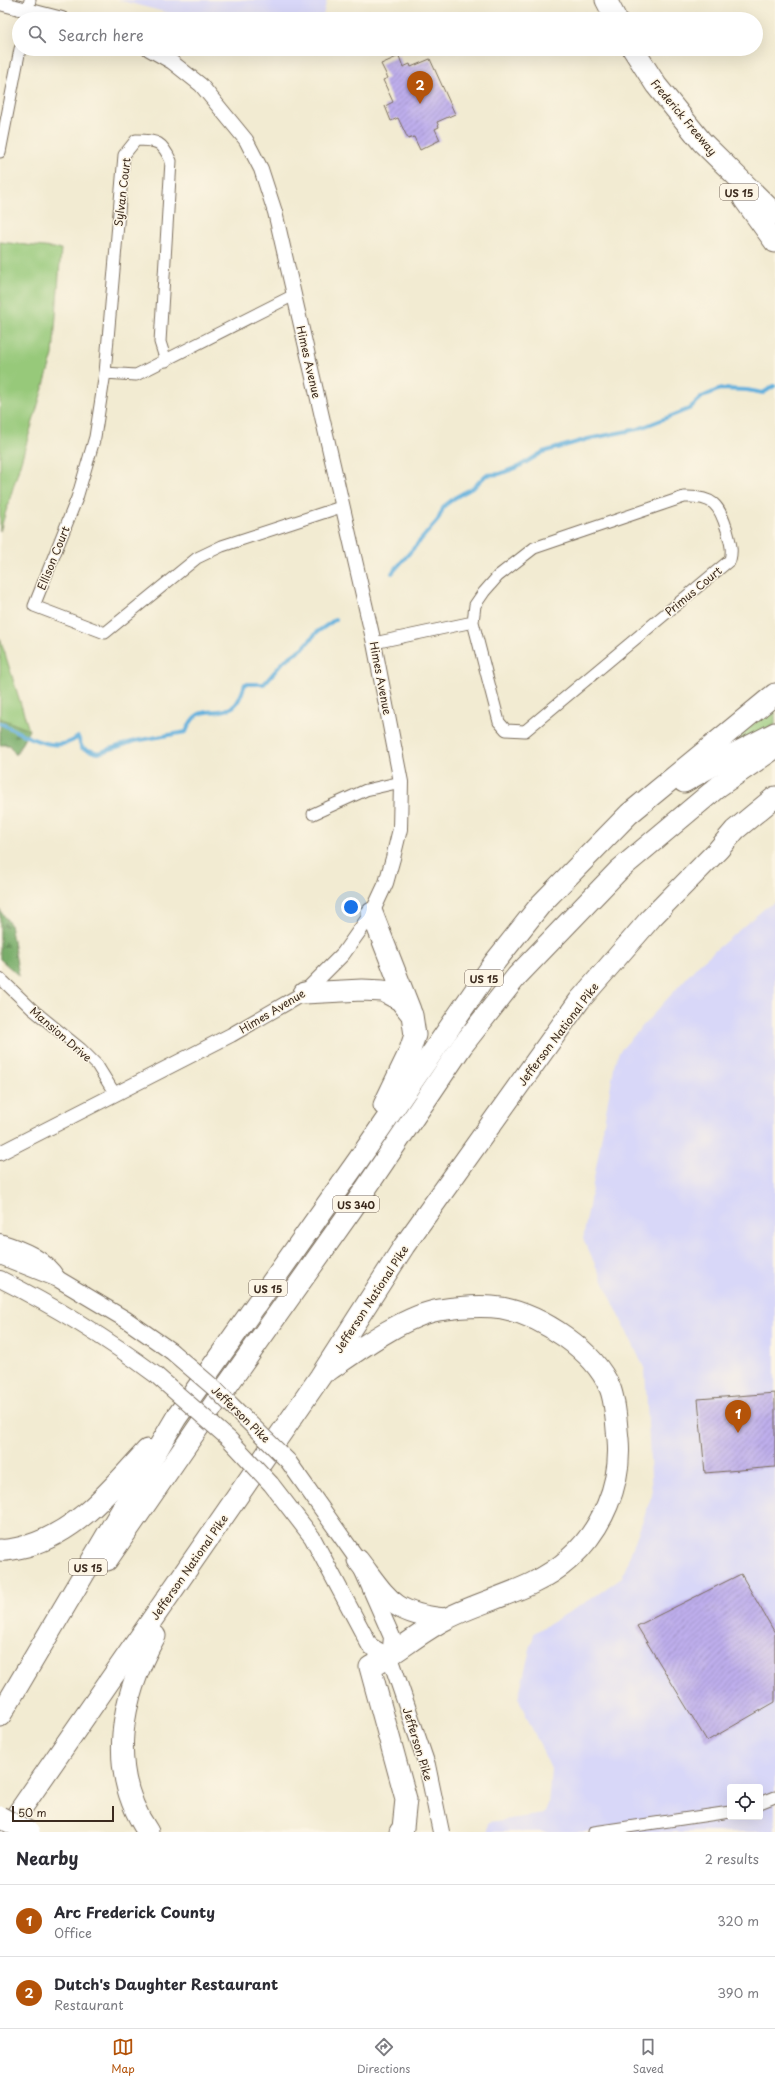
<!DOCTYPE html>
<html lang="en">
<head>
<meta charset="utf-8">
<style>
	:root { --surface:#fff; --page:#f7f7f7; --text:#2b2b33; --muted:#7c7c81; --line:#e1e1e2; --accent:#b45309 }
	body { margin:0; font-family:"Playpen Sans",sans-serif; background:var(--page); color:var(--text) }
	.controls { position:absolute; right:12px; bottom:12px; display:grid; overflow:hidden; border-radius:4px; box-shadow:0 4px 16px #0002 }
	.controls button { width:36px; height:36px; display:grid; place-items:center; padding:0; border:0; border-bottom:1px solid var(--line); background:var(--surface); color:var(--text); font:20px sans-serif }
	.scale { position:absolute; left:12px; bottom:10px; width:102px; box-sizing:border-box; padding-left:4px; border:2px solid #3b2a1e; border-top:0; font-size:11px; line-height:14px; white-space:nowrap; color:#3b2a1e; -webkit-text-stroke:3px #fcf5e5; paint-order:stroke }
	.you { position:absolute; left:351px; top:907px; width:14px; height:14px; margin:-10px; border:3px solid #fff; border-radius:50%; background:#1a73e8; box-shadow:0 0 0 6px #1a73e833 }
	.badge { display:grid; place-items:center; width:26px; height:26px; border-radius:50%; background:var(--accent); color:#fff; font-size:13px; font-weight:700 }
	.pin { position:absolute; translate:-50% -33px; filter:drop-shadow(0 1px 2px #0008) }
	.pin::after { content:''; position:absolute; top:21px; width:14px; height:12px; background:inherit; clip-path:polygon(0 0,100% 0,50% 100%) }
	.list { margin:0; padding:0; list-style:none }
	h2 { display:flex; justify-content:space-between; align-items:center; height:52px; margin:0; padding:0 16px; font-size:17px }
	h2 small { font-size:13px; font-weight:400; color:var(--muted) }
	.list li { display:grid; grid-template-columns:26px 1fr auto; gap:12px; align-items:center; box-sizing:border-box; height:72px; padding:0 16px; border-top:1px solid var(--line) }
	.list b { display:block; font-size:15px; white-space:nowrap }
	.list p { margin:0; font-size:13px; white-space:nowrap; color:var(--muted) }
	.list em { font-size:13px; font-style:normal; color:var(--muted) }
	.icon { flex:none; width:22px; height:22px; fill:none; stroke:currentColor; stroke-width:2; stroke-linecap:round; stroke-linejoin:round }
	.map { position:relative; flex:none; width:775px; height:1832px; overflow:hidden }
	.search { position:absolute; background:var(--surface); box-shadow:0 4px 16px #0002; left:12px; right:12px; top:12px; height:44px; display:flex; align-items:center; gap:10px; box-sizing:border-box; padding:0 14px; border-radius:22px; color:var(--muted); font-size:15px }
	.sheet { height:196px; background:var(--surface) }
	nav { display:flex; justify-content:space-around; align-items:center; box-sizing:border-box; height:56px; border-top:1px solid var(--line); background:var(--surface); font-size:11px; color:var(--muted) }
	nav a { display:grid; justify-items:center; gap:2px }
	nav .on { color:var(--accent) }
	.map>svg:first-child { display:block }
</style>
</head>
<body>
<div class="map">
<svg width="775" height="1832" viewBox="0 0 775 1832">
	<defs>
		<pattern id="grass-tufts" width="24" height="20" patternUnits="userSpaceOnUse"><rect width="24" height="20" fill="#97c97a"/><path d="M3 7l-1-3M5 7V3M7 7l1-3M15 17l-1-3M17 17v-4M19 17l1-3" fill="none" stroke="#7ca363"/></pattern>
		<pattern id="forest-firs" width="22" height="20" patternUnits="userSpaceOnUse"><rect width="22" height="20" fill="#79ad6a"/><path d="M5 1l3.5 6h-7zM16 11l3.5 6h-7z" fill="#648d57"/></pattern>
		<pattern id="building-hatch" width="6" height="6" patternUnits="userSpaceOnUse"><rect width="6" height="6" fill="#beaeec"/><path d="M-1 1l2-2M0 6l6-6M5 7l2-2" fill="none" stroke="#9c8ebf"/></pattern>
	</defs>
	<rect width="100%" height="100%" fill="#fcf5e5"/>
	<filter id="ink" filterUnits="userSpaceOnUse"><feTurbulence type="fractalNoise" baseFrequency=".025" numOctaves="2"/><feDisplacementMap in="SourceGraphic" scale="8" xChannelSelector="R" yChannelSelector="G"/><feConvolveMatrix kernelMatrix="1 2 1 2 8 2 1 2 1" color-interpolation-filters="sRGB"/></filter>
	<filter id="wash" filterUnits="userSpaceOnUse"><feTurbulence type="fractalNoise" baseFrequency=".012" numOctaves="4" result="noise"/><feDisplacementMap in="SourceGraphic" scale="16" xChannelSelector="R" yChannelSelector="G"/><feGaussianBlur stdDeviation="0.9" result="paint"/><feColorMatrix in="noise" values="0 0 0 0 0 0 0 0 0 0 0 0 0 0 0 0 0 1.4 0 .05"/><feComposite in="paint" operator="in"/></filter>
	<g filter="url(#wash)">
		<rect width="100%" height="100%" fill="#f2ebd2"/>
		<!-- built -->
		<g fill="#d8d7f8" fill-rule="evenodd">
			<polygon points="118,0 327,0 322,19 192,19"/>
			<path d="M775 902V1832H487L488 1822 544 1814 548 1804 551 1769 518 1698 534 1633 591 1599 622 1577 652 1495 645 1370 583 1239 615 1062 619 1052 698 965 765 908ZM730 1787H760V1817H730Z"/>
		</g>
		<!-- grass -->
		<polygon fill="url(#grass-tufts)" stroke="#697a4c" points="775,703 775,725 699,765"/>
		<!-- forest -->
		<g fill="url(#forest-firs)" stroke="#5a6c44">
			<polygon points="0,718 29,730 16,755 9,745 0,745"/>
			<polygon points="0,910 10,924 19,976 0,959"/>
		</g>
		<!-- park -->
		<g fill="#97c97a" stroke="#697a4c">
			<polygon points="0,242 61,249 53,355 0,531"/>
			<polygon points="0,638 29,730 0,718"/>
		</g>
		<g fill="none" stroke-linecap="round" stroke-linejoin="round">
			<!-- stream -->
			<g stroke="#64b0dd" stroke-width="4">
				<polyline points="392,573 438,520 444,506 456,497 474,487 486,475 499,474 518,467 543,452 588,439 638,429 689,409 702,397 720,389 747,390 763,393 774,386"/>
				<path d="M0 723C22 734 55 756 78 737L82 748 98 753 135 741 186 732C198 700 215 719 234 706 240 701 243 690 245 684H264L284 661 303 648 317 632 336 619"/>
			</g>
		</g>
		<g id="blocks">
			<!-- building -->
			<g fill="url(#building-hatch)">
				<polygon points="399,56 403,67 410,64 411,67 430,59 455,114 437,122 439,127 435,129 440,140 420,150 414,137 408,139 398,118 391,121 385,106 393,102 383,80 388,78 381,64"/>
				<polygon points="775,1393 775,1467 705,1473 698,1399"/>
				<polygon points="741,1574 775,1633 775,1702 707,1741 637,1626"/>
			</g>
		</g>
	</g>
	<g filter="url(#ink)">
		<use href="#blocks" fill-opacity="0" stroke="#7b6e5d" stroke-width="1"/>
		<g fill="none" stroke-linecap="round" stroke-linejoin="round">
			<defs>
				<g id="minor">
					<polyline points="26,19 30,0"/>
					<polyline points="0,152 20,49"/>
					<polyline points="294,295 136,375 105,373 95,437 77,498 34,606 105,633 197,558 222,546 341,507"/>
					<path d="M105 373 124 155 136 140C158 140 162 142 171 161L160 342 166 361"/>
					<path d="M374 643 473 622 475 605 484 592 498 576 534 548 684 497C713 496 719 504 727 530 730 542 733 549 730 560L525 731 506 730 499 722 473 622"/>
					<polyline points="313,814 366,790 401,782"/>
					<polyline points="0,978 32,1009 81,1049 97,1065 115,1094"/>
					<polyline points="760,1803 775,1797"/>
					<polyline points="594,1832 730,1812"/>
				</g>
				<g id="tertiary">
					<polyline points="0,3 62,19"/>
					<polyline points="0,1153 231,1035 304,993 343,954 372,913 386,883 393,858 400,829 401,782 374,643 275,212 261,169 246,140 201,85 172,62 149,49"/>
				</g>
				<g id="secondary">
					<path d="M0 1242C22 1249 45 1258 57 1278"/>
					<polyline points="0,1256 58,1279 125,1319 171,1351"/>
					<path d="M0 1279C56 1307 105 1337 156 1375"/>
					<polyline points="288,1461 358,1560 392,1637 390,1657 427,1765 441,1832"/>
					<polyline points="271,1484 312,1537 370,1646 390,1657"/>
				</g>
				<g id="motorway">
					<polyline points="606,0 616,19"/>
					<polyline points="633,49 656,85 702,142 775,214"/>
					<polyline points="744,199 775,242"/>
					<polyline points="684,782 726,758 775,733"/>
					<polyline points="372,913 410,1010"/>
					<polyline points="304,993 362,990 383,991 400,1000 412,1015 415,1035 409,1053 384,1105"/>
					<path d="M329 1370C358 1350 404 1316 439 1310 459 1307 483 1305 502 1308 542 1316 594 1350 610 1388 616 1403 616 1423 618 1439 622 1484 602 1530 569 1559 534 1591 486 1598 446 1619 420 1632 397 1653 370 1667L406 1799 403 1828 400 1832"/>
					<path d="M0 1550C10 1551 18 1548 27 1546 79 1531 111 1489 147 1450"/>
					<polyline points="107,1560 224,1390 352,1209 462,1046 517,976 619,870 719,786 775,748"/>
					<path d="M358 1560C388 1599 392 1614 445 1619"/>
					<polyline points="0,1716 176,1418 359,1159 494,963 541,904 629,814 775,694"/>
					<polyline points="5,1832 320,1377 404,1246 579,1001 651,918 718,850 735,830 775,797"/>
					<path d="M148 1832C106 1770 121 1697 155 1636"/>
				</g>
			</defs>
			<!-- minor casing -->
			<use href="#minor" stroke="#7b6e5d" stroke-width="13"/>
			<!-- tertiary casing -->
			<use href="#tertiary" stroke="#7b6e5d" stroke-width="16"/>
			<!-- secondary casing -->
			<use href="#secondary" stroke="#7b6e5d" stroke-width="18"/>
			<!-- motorway casing -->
			<use href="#motorway" stroke="#7b6e5d" stroke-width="23"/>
			<!-- minor -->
			<use href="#minor" stroke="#fff" stroke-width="11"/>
			<!-- tertiary -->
			<use href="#tertiary" stroke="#fff" stroke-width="14"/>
			<!-- secondary -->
			<use href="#secondary" stroke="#fff" stroke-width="16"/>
			<!-- motorway -->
			<use href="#motorway" stroke="#fff" stroke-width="21"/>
			<defs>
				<g id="secondary-bridge">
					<polyline points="171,1351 214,1388 288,1461"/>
					<polyline points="156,1375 229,1439 271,1484"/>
				</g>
				<polyline id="motorway-bridge" points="0,1817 29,1832"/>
			</defs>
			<!-- secondary-bridge casing -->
			<use href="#secondary-bridge" stroke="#7b6e5d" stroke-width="18" stroke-linecap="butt"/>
			<!-- motorway-bridge casing -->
			<use href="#motorway-bridge" stroke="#7b6e5d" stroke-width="23" stroke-linecap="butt"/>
			<!-- secondary-bridge -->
			<use href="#secondary-bridge" stroke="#fff" stroke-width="16"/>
			<!-- motorway-bridge -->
			<use href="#motorway-bridge" stroke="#fff" stroke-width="21"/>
		</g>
	</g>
	<g text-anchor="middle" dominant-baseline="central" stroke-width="3" stroke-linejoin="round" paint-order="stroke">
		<!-- shield labels -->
		<g fill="#fcf5e5" stroke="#75675a" stroke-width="1">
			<rect x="720" y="184" width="38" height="16" rx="3"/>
			<rect x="465" y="970" width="38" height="16" rx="3"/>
			<rect x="333" y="1196" width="46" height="16" rx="3"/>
			<rect x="249" y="1280" width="38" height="16" rx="3"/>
			<rect x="69" y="1559" width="38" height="16" rx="3"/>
		</g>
		<g font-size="10" font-weight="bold" fill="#3b2a1e">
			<text x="739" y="192">US 15</text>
			<text x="484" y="978">US 15</text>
			<text x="356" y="1204">US 340</text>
			<text x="268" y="1288">US 15</text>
			<text x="88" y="1567">US 15</text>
		</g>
		<!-- street labels -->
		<g font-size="11" fill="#3b2a1e" stroke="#fcf5e5">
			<text transform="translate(684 117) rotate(50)">Frederick Freeway</text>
			<text transform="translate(122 192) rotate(-83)">Sylvan Court</text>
			<text transform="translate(309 362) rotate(77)">Himes Avenue</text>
			<text transform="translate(53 558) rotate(-68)">Ellison Court</text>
			<text transform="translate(693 591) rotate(-40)">Primus Court</text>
			<text transform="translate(381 678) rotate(79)">Himes Avenue</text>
			<text transform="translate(272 1011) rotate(-31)">Himes Avenue</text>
			<text transform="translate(61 1034) rotate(41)">Mansion Drive</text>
			<text transform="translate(558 1034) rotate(-53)">Jefferson National Pike</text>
			<text transform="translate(371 1299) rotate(-57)">Jefferson National Pike</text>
			<text transform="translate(241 1414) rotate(44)">Jefferson Pike</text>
			<text transform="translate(189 1567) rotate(-55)">Jefferson National Pike</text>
			<text transform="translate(418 1744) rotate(73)">Jefferson Pike</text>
		</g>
	</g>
</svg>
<div class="controls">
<button><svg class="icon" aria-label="locate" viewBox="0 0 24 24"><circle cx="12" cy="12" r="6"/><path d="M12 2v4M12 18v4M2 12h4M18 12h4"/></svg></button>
</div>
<div class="scale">50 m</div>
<div class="you"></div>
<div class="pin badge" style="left:738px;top:1433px">1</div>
<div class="pin badge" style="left:420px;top:104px">2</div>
<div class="search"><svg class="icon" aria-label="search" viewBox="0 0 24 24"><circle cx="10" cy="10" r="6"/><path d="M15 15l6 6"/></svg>Search here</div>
</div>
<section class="sheet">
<h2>Nearby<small>2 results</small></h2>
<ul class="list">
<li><span class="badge">1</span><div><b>Arc Frederick County</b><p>Office</p></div><em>320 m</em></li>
<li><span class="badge">2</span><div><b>Dutch's Daughter Restaurant</b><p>Restaurant</p></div><em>390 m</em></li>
</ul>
</section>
<nav>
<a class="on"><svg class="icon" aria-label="map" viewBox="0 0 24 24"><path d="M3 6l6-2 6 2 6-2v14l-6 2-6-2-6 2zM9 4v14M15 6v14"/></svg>Map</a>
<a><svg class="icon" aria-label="directions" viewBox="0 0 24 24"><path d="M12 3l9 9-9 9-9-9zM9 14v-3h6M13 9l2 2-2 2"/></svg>Directions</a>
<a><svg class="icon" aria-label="saved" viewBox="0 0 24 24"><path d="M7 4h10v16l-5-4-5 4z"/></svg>Saved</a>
</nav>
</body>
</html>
